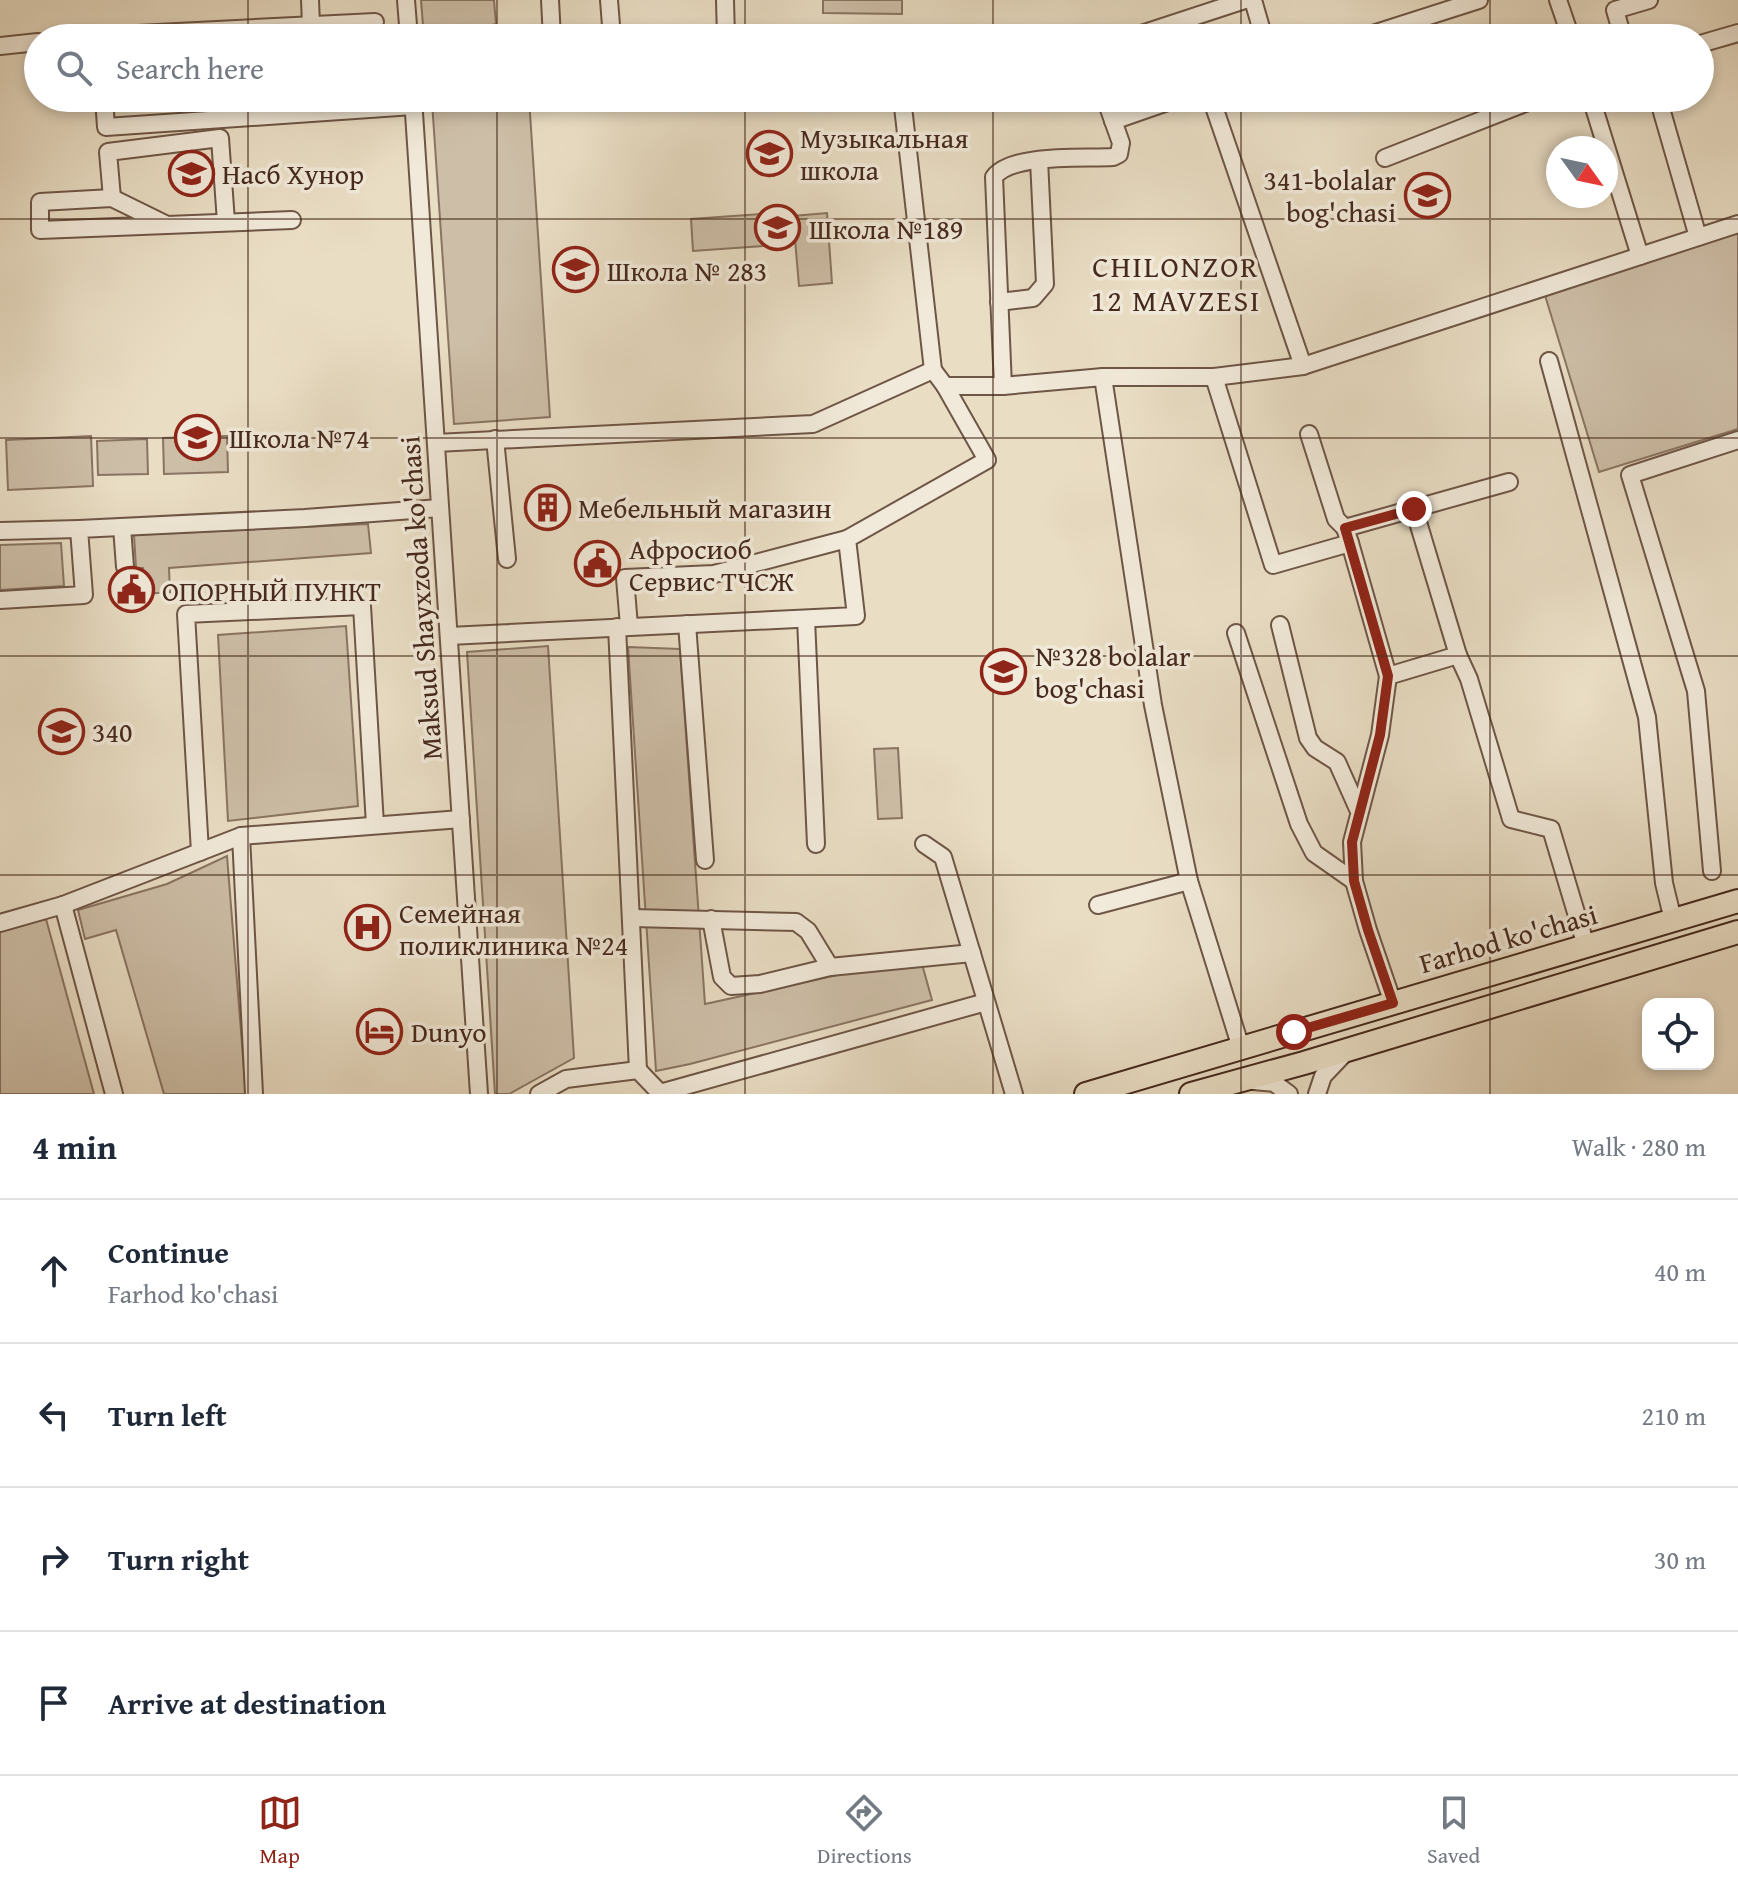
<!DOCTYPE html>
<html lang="en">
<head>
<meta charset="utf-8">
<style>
	:root { --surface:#fff; --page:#f6f6f7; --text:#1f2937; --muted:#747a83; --line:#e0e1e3; --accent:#8f2418 }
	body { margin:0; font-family:"Gentium Book Plus",serif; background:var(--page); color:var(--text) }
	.controls { position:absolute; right:24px; bottom:24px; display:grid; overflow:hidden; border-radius:16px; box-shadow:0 4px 12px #0003 }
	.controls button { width:72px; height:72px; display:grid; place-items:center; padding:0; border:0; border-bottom:2px solid var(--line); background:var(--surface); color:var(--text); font:40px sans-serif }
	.compass { position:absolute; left:1546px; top:136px; width:72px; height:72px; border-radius:50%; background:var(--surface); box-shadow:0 4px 12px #0003; rotate:123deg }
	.stop { position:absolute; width:24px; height:24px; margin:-18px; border:6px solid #8f2418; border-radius:50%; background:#fff }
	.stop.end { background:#8f2418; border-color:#fff; box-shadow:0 2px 8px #0008 }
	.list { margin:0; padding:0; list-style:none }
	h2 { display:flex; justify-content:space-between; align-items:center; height:104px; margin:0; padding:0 32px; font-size:34px }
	h2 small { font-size:26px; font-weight:400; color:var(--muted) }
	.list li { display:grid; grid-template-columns:52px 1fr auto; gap:24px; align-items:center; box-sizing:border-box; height:144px; padding:0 32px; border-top:2px solid var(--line) }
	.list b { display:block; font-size:30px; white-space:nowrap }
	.list p { margin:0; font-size:26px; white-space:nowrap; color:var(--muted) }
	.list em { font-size:26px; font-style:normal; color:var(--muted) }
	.icon { flex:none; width:44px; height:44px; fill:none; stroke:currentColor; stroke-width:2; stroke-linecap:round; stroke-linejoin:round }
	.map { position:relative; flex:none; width:1738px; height:1094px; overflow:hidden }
	.search { position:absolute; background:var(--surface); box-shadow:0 4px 12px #0003; left:24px; right:24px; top:24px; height:88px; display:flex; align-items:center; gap:20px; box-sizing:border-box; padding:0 28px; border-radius:44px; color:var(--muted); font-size:30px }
	.sheet { height:680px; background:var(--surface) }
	nav { display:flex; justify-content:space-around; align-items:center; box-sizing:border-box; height:112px; border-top:2px solid var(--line); background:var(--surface); font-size:22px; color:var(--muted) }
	nav a { display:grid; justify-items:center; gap:4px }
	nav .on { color:var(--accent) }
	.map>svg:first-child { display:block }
</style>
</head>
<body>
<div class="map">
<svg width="1738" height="1094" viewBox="0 0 1738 1094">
	<rect width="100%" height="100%" fill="#e9ddc4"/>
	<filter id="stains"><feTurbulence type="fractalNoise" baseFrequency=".0025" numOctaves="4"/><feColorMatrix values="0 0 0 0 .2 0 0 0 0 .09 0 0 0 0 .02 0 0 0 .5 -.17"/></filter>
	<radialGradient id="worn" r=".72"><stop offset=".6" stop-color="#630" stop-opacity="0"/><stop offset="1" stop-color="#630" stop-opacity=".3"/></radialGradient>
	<!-- green -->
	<g fill="#cdbea7" stroke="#897462" stroke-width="2">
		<polygon points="421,0 494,0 496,24 484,27 484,38 424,38"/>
		<polygon points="823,0 902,0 902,14 823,13"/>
		<polygon points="486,98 529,98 550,417 454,424 432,102"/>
		<polygon points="827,213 832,283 799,286 793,216"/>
		<polygon points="761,214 763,246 693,251 691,219"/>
		<polygon points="1738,232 1738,429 1599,472 1544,292"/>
		<polygon points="91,436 93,486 8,490 6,440"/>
		<polygon points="227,436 228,472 164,474 163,438"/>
		<polygon points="147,439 148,474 98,475 97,441"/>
		<polygon points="368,524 371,553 169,568 170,592 145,594 143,568 136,568 134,535"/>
		<polygon points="61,543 64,586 0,590 0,545"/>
		<polygon points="346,626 358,806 228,821 218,635"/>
		<polygon points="548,646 574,1058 509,1094 495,1094 467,652"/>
		<polygon points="628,647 680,649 705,1004 920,957 932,1000 690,1064 656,1071"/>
		<polygon points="898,748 902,818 878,819 874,749"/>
		<polygon points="227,856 246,1094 164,1094 116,930 85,939 78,910 167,884"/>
		<polygon points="46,919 94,1094 0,1094 0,932"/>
	</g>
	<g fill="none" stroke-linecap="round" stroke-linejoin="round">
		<defs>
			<g id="minor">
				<polyline points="310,0 311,25"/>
				<polyline points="406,0 409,38"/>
				<polyline points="550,0 552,38"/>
				<polyline points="609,0 612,38"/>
				<polyline points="725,0 726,38"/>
				<polyline points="1253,0 1264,38"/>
				<polyline points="1558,0 1571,38"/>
				<polyline points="98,36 375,22"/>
				<polyline points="1129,38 1245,0"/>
				<polyline points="1360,38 1479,0"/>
				<polyline points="1623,38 1615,10 1649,0"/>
				<polyline points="1700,44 1738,33"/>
				<polyline points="0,46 38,42"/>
				<polyline points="104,98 106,127 413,106"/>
				<polyline points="413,98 479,1094"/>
				<polyline points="1211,98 1303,366 1738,224"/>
				<polyline points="1591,98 1640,256"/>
				<polyline points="1658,98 1698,237"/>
				<polyline points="1113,121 1179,98"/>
				<polyline points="1385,158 1538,98"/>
				<polyline points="112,198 108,152 220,138 226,222"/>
				<polyline points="165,224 112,198 40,202 40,230 292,220"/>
				<polyline points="999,302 1033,298 1045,284 1039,160"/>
				<polyline points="1549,361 1647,717 1664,883 1673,920"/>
				<polyline points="933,370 945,386 1003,386 1103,377 1153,705 1189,881 1241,1048"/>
				<polyline points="1103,377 1214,377 1303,366"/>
				<polyline points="1214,377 1273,565 1350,543 1388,676 1458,655 1469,679 1511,819 1551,829 1586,946"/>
				<path d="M1003 386 994 177C1012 153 1084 159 1113 157L1119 154 1121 143 1105 98"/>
				<polyline points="1309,434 1336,519 1345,528"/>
				<polyline points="495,439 507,559"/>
				<polyline points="436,443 813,424 933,370 902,98"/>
				<polyline points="1414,509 1458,655"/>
				<polyline points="122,527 125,567"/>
				<polyline points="0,531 79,529"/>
				<polyline points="1350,543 1345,528 1509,482"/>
				<polyline points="0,600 84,595 79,529 305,518 440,508"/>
				<polyline points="806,619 816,844"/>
				<polyline points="687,624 705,860"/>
				<polyline points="1280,625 1308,738 1315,748 1337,762 1358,809"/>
				<polyline points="629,626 625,578 714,574 847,539"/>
				<polyline points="617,627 638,1070"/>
				<polyline points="1236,633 1299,824 1314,853 1354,881"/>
				<polyline points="449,636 856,616 847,539 987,460 945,386"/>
				<polyline points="1388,676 1380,735 1352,842 1354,881 1368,930 1393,1003"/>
				<polyline points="241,836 254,1094"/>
				<polyline points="924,844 943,857 1014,1094"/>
				<polyline points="200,852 186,614 362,606 375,825"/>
				<polyline points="1712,871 1696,691 1630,475 1738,440"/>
				<polyline points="63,905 114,1094"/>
				<polyline points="1098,905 1189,881"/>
				<polyline points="632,918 796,922 808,931 830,967 972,953"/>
				<polyline points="711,919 722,977 731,986 760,984 830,967"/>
				<polyline points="0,923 63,905 241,836 461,819"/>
				<polyline points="1253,1081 1274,1083 1289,1094"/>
				<polyline points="539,1094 566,1079 638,1070 660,1093 986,1002"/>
				<polyline points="1317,1094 1323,1076 1345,1053"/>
			</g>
			<g id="major">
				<polyline points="1086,1094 1738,901"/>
				<polyline points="1191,1094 1304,1063 1738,932"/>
			</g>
		</defs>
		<!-- minor casing -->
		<use href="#minor" stroke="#6e5646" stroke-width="20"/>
		<!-- major casing -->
		<use href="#major" stroke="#45291c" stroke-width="26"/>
		<!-- minor -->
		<use href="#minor" stroke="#f1e9d9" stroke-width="16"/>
		<!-- major -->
		<use href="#major" stroke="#e9ddc4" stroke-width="22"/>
	</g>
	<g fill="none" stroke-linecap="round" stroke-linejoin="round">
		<!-- route -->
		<polyline stroke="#8f2418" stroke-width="10" points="1294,1032 1393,1003 1368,930 1354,881 1352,842 1380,735 1388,676 1345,528 1414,509"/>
	</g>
	<!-- grid -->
	<path fill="none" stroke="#45291c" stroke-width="2" stroke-opacity="0.55" d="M248 0V38M497 0V38M745 0V38M993 0V38M1241 0V38M1490 0V38M248 98V1094M497 98V1094M745 98V1094M993 98V1094M1241 98V1094M1490 98V1094M0 219H1738M0 438H1738M0 656H1738M0 875H1738"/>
	<!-- icons -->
	<defs>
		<symbol id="school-ring" viewBox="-11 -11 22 22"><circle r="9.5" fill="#f1e9d9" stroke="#8f2418" stroke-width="1.5"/><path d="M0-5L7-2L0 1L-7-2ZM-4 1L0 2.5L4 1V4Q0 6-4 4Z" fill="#8f2418"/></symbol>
		<symbol id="university-ring" viewBox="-11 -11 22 22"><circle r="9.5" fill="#f1e9d9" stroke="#8f2418" stroke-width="1.5"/><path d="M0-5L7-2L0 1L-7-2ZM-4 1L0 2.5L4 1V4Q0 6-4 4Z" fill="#8f2418"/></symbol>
		<symbol id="building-ring" viewBox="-11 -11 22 22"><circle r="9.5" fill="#f1e9d9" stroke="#8f2418" stroke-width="1.5"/><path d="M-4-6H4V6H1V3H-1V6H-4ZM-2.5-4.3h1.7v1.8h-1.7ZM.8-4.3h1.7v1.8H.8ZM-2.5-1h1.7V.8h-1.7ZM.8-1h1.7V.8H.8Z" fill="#8f2418"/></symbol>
		<symbol id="civic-ring" viewBox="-11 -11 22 22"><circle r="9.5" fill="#f1e9d9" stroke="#8f2418" stroke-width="1.5"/><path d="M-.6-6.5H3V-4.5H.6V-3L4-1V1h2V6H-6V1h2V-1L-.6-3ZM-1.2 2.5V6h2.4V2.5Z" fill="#8f2418"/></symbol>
		<symbol id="hospital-ring" viewBox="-11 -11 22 22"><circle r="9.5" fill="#f1e9d9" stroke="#8f2418" stroke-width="1.5"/><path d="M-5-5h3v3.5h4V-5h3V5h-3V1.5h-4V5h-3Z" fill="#8f2418"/></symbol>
		<symbol id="hotel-ring" viewBox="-11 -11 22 22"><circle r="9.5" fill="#f1e9d9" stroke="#8f2418" stroke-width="1.5"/><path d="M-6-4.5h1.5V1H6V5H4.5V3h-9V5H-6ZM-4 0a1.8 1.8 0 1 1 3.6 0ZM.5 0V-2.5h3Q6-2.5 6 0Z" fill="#8f2418"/></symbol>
	</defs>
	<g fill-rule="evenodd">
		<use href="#school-ring" x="744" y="128" width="51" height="51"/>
		<use href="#university-ring" x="166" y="148" width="51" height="51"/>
		<use href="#school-ring" x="1402" y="170" width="51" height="51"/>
		<use href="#school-ring" x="752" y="202" width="51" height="51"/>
		<use href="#school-ring" x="550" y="244" width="51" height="51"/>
		<use href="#school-ring" x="172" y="412" width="51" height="51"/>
		<use href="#building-ring" x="522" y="482" width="51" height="51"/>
		<use href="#civic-ring" x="572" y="538" width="51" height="51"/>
		<use href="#civic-ring" x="106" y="564" width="51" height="51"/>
		<use href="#school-ring" x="978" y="646" width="51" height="51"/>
		<use href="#school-ring" x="36" y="706" width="51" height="51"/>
		<use href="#hospital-ring" x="342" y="902" width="51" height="51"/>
		<use href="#hotel-ring" x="354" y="1006" width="51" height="51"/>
	</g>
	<g text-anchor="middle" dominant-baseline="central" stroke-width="7" stroke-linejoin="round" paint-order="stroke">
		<!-- poi labels -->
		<g font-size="28" fill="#45291c" stroke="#f1e9d9" text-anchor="start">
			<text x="800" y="137">Музыкальная<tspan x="800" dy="32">школа</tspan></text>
			<text x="222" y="173">Насб Хунор</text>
			<text x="1396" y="179" text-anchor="end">341-bolalar<tspan x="1396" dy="32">bog'chasi</tspan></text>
			<text x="809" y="228">Школа №189</text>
			<text x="607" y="270">Школа № 283</text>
			<text x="229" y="437">Школа №74</text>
			<text x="578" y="507">Мебельный магазин</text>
			<text x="629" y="548">Афросиоб<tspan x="629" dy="32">Сервис ТЧСЖ</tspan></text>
			<text x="162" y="590">ОПОРНЫЙ ПУНКТ</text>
			<text x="1035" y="655">№328 bolalar<tspan x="1035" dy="32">bog'chasi</tspan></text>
			<text x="92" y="731">340</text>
			<text x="399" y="912">Семейная<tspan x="399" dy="32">поликлиника №24</tspan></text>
			<text x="411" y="1031">Dunyo</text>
		</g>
		<!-- street labels -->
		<g font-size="28" fill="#45291c" stroke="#f1e9d9">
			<text transform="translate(420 598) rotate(-94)">Maksud Shayxzoda ko'chasi</text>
			<text transform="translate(1508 938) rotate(-16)">Farhod ko'chasi</text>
		</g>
		<!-- neighbourhood labels -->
		<g font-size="30" letter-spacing="2" fill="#45291c" stroke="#f1e9d9">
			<text x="1176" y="266">CHILONZOR<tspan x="1176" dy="34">12 MAVZESI</tspan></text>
		</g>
	</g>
	<rect width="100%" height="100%" filter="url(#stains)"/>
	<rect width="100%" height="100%" fill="url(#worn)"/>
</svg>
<div class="controls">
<button><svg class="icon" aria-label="locate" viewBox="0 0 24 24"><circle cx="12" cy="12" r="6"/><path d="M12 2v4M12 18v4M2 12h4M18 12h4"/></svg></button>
</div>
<svg class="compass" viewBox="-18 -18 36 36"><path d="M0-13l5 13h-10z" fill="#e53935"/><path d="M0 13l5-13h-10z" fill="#747a83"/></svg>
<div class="stop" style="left:1294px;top:1032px"></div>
<div class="stop end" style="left:1414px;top:509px"></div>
<div class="search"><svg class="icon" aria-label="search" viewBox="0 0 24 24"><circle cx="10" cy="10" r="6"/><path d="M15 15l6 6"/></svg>Search here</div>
</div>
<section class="sheet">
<h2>4 min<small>Walk · 280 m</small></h2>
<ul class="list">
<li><svg class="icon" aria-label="ahead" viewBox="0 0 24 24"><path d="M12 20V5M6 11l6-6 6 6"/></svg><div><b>Continue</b><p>Farhod ko'chasi</p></div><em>40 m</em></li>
<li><svg class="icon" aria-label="left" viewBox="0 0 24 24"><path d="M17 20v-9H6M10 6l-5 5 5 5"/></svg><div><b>Turn left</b></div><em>210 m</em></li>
<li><svg class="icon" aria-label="right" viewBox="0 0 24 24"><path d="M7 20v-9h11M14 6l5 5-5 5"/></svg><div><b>Turn right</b></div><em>30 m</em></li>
<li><svg class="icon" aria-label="arrive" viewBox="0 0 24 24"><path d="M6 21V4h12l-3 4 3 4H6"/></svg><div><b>Arrive at destination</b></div></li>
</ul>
</section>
<nav>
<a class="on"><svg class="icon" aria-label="map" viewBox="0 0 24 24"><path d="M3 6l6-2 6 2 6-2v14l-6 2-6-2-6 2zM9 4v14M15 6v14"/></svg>Map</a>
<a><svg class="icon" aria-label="directions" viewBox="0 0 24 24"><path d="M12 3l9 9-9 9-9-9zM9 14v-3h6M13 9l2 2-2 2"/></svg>Directions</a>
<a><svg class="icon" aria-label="saved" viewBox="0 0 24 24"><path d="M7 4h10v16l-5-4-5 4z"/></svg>Saved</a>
</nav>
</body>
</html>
